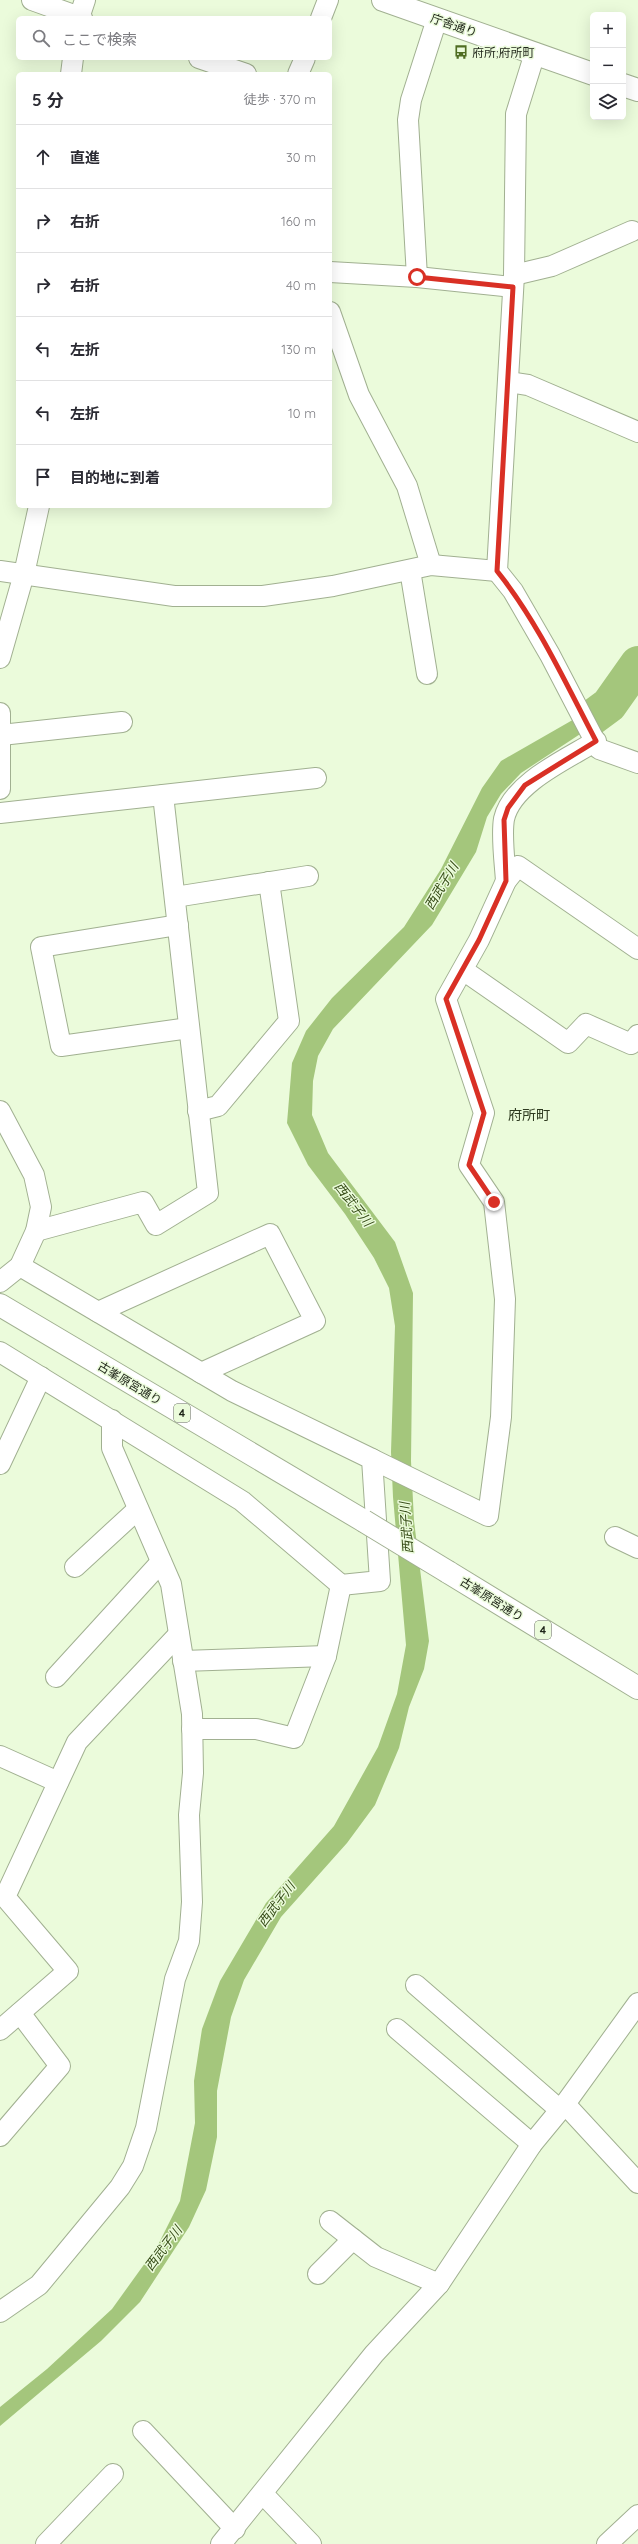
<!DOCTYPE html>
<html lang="ja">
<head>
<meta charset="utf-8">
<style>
	:root { --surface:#fff; --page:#f2f2f3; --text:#2b2b33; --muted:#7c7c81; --line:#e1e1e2 }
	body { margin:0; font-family:Quicksand,"Noto Sans JP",sans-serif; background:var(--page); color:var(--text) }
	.controls { position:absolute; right:12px; top:12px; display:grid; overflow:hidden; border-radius:6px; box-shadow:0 4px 16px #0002 }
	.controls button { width:36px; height:36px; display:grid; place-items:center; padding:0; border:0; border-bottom:1px solid var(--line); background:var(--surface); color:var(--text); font:20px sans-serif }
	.stop { position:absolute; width:12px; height:12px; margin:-9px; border:3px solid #d93025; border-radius:50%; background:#fff }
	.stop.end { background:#d93025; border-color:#fff; box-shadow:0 1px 4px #0008 }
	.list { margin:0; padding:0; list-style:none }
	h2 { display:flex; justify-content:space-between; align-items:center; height:52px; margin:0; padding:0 16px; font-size:17px }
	h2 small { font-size:13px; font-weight:400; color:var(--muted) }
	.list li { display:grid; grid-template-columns:26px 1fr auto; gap:12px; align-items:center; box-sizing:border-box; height:64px; padding:0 16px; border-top:1px solid var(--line) }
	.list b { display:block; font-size:15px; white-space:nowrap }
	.list em { font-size:13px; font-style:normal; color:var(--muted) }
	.icon { flex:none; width:22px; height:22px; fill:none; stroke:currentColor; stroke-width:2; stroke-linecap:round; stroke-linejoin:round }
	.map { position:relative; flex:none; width:638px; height:2544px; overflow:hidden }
	.search { position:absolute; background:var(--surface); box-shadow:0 4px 16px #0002; left:16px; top:16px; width:316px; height:44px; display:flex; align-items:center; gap:10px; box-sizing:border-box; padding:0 14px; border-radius:6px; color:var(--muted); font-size:15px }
	.panel { position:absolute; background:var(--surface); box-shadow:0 4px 16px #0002; left:16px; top:72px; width:316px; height:436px; border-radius:6px }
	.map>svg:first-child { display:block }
</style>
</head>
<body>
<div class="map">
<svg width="638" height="2544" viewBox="0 0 638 2544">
	<rect width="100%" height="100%" fill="#ebfbdb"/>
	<!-- water -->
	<polygon fill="#a4c67c" points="638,666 638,685 603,719 521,773 501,794 487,817 476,852 432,925 333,1029 318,1056 313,1081 312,1115 328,1153 395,1242 413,1293 411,1461 414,1521 429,1641 424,1669 409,1707 399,1748 375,1805 347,1843 281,1917 244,1980 231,2017 217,2091 217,2137 206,2190 189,2227 140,2302 101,2341 0,2426 0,2407 47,2369 112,2309 158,2245 180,2201 195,2123 194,2081 202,2029 220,1981 266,1903 334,1826 378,1747 397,1694 406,1645 393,1497 391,1452 395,1326 389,1288 374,1258 345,1214 308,1165 287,1123 292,1063 306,1031 332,998 404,927 441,869 482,788 501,761 604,702 632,676"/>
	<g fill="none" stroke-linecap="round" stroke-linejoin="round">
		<!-- river -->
		<polyline stroke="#a4c67c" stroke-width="36" points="590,719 609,705 638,664"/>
		<defs>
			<g id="street">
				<polyline points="32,0 82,18"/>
				<polyline points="79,18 85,0"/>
				<polyline points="321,18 328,0"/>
				<polyline points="535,53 516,114 514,275 497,571 513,591 550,655 599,749 638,763"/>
				<polyline points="199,58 246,74"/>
				<polyline points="71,74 73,58"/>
				<polyline points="298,74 305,58"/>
				<polyline points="330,272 417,277 513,287"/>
				<polyline points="514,275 552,266 632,231"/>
				<polyline points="417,277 408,120 411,100 437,19"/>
				<polyline points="330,312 359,395 407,486 431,565"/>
				<polyline points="508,382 528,385 638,432"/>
				<polyline points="410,570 427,674"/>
				<polyline points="0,571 174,596 263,596 333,586 431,565 497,571"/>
				<polyline points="0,658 24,574 39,506"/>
				<polyline points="0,713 0,789"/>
				<polyline points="1,735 122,722"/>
				<polyline points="0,813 316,778"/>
				<path d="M506 881C505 864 501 836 504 819 512 783 567 759 596 741"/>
				<polyline points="175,897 308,876"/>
				<polyline points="178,925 41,947 61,1046 189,1028"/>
				<polyline points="463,970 568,1043 586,1024 631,1044 638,1035"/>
				<polyline points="0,1111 34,1175 41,1207 36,1231 20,1266 0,1282"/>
				<polyline points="198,1111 218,1106 289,1021 269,882"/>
				<polyline points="36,1231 143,1202 156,1225 208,1193 163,795"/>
				<polyline points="98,1312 270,1234 315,1321 201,1373"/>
				<polyline points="0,1352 242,1501 341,1585 380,1581 372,1459 232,1391 20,1266"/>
				<polyline points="372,1459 488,1516 501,1417 505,1299 494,1202 469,1165 484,1113 446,999 479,940 506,881 518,866 638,949"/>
				<polyline points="0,1464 41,1377"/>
				<polyline points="615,1537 638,1548"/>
				<polyline points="75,1567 138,1509"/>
				<polyline points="183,1661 326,1656"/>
				<polyline points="56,1677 161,1562"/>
				<polyline points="192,1729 256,1729 294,1738 326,1656 341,1585"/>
				<polyline points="0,1756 58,1782"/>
				<polyline points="416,1985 560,2110"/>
				<polyline points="397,2029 532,2144"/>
				<polyline points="0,2030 68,1971 5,1897 77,1742 179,1634"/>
				<polyline points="565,2104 638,2183"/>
				<polyline points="0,2136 60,2066 20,2013"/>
				<polyline points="330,2221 376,2257 439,2284"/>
				<polyline points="318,2274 353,2239"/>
				<polyline points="0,2312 39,2285 120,2187 133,2166 146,2128 175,1979 189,1941 192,1902 189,1815 193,1773 192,1714 171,1584 112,1448 112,1420"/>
				<polyline points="143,2431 235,2529"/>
				<polyline points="263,2494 311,2544"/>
				<polyline points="46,2544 113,2474"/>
				<polyline points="221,2544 374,2354 439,2284 532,2144 565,2104 638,2003"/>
				<polyline points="607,2544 638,2515"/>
			</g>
			<g id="primary">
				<polyline points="0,1305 364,1521"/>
				<polyline points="448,1572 638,1688"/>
			</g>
			<g id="highway">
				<polyline points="383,0 593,74"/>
				<polyline points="623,85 638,90"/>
			</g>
		</defs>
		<!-- street casing -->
		<use href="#street" stroke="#a1b091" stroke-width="22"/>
		<!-- primary casing -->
		<use href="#primary" stroke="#a1b091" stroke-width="24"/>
		<!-- highway casing -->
		<use href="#highway" stroke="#a1b091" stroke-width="24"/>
		<!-- street -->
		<use href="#street" stroke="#fff" stroke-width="20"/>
		<!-- primary -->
		<use href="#primary" stroke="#fff" stroke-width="22"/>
		<!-- highway -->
		<use href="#highway" stroke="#fff" stroke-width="22"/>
		<defs>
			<polyline id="primary-bridge" points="364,1521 448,1572"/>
		</defs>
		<!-- primary-bridge casing -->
		<use href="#primary-bridge" stroke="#a1b091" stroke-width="24" stroke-linecap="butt"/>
		<!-- primary-bridge -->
		<use href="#primary-bridge" stroke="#fff" stroke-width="22"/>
	</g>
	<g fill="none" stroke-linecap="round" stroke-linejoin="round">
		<!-- route -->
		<path stroke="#d93025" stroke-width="5" d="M417 277 513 287 497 571C538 622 566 684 596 741L525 785 508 808 504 820 506 881 479 940 446 999 484 1113 469 1165 494 1202"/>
	</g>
	<!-- icons -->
	<defs>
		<symbol id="bus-bare" viewBox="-9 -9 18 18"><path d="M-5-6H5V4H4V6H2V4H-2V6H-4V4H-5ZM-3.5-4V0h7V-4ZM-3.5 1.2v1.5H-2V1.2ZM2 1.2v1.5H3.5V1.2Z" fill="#4f6d22" stroke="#ebfbdb" stroke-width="2.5" paint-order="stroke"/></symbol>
	</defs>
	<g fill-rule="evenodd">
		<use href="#bus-bare" x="451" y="42" width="20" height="20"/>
	</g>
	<g text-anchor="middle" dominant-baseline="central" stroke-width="3" stroke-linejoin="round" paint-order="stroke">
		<!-- shield labels -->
		<g fill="#ebfbdb" stroke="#5c6452" stroke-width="1">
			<rect x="174" y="1404" width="16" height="18" rx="3"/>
			<rect x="535" y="1621" width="16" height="18" rx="3"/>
		</g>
		<g font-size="11" font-weight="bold" fill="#1e2418">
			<text x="182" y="1413">4</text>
			<text x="543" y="1630">4</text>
		</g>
		<!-- street labels -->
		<g font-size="12" fill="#1e2418" stroke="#ebfbdb">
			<text transform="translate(454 25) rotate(19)">庁舎通り</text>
			<text transform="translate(130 1383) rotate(31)">古峯原宮通り</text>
			<text transform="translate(492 1599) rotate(32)">古峯原宮通り</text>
		</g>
		<!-- poi labels -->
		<g font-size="12" fill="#1e2418" stroke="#ebfbdb" text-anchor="start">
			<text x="472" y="52">府所;府所町</text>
		</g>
		<!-- water labels -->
		<g font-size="13" font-style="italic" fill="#364c17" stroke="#ebfbdb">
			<text transform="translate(441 886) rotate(-59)">西武子川</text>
			<text transform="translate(354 1204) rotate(52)">西武子川</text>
			<text transform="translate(406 1528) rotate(-94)">西武子川</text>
			<text transform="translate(276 1904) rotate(-53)">西武子川</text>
			<text transform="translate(163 2248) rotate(-53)">西武子川</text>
		</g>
		<!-- quarter labels -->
		<g font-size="14" fill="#2e3a20" stroke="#ebfbdb">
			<text x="529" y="1115">府所町</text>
		</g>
	</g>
</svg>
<div class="controls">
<button>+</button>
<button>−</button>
<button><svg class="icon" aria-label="layers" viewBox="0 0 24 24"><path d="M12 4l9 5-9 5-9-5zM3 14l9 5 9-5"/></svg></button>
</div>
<div class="stop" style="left:417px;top:277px"></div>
<div class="stop end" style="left:494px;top:1202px"></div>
<div class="search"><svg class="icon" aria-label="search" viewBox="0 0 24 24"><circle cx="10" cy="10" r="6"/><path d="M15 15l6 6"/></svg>ここで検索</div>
<section class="panel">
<h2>5 分<small>徒歩 · 370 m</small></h2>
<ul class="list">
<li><svg class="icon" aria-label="ahead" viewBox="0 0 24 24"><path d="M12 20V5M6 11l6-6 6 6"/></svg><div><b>直進</b></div><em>30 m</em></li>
<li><svg class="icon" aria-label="right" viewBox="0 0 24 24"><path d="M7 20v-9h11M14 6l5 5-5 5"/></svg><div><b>右折</b></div><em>160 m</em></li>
<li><svg class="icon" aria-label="right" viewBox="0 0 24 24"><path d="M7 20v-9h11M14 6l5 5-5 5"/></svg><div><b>右折</b></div><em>40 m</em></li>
<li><svg class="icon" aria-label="left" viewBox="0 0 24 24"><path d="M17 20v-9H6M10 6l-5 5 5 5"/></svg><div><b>左折</b></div><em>130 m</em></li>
<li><svg class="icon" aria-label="left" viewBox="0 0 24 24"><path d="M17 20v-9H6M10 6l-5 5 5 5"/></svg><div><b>左折</b></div><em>10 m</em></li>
<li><svg class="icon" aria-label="arrive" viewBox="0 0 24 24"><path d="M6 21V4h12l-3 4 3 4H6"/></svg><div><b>目的地に到着</b></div></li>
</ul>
</section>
</div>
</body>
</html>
